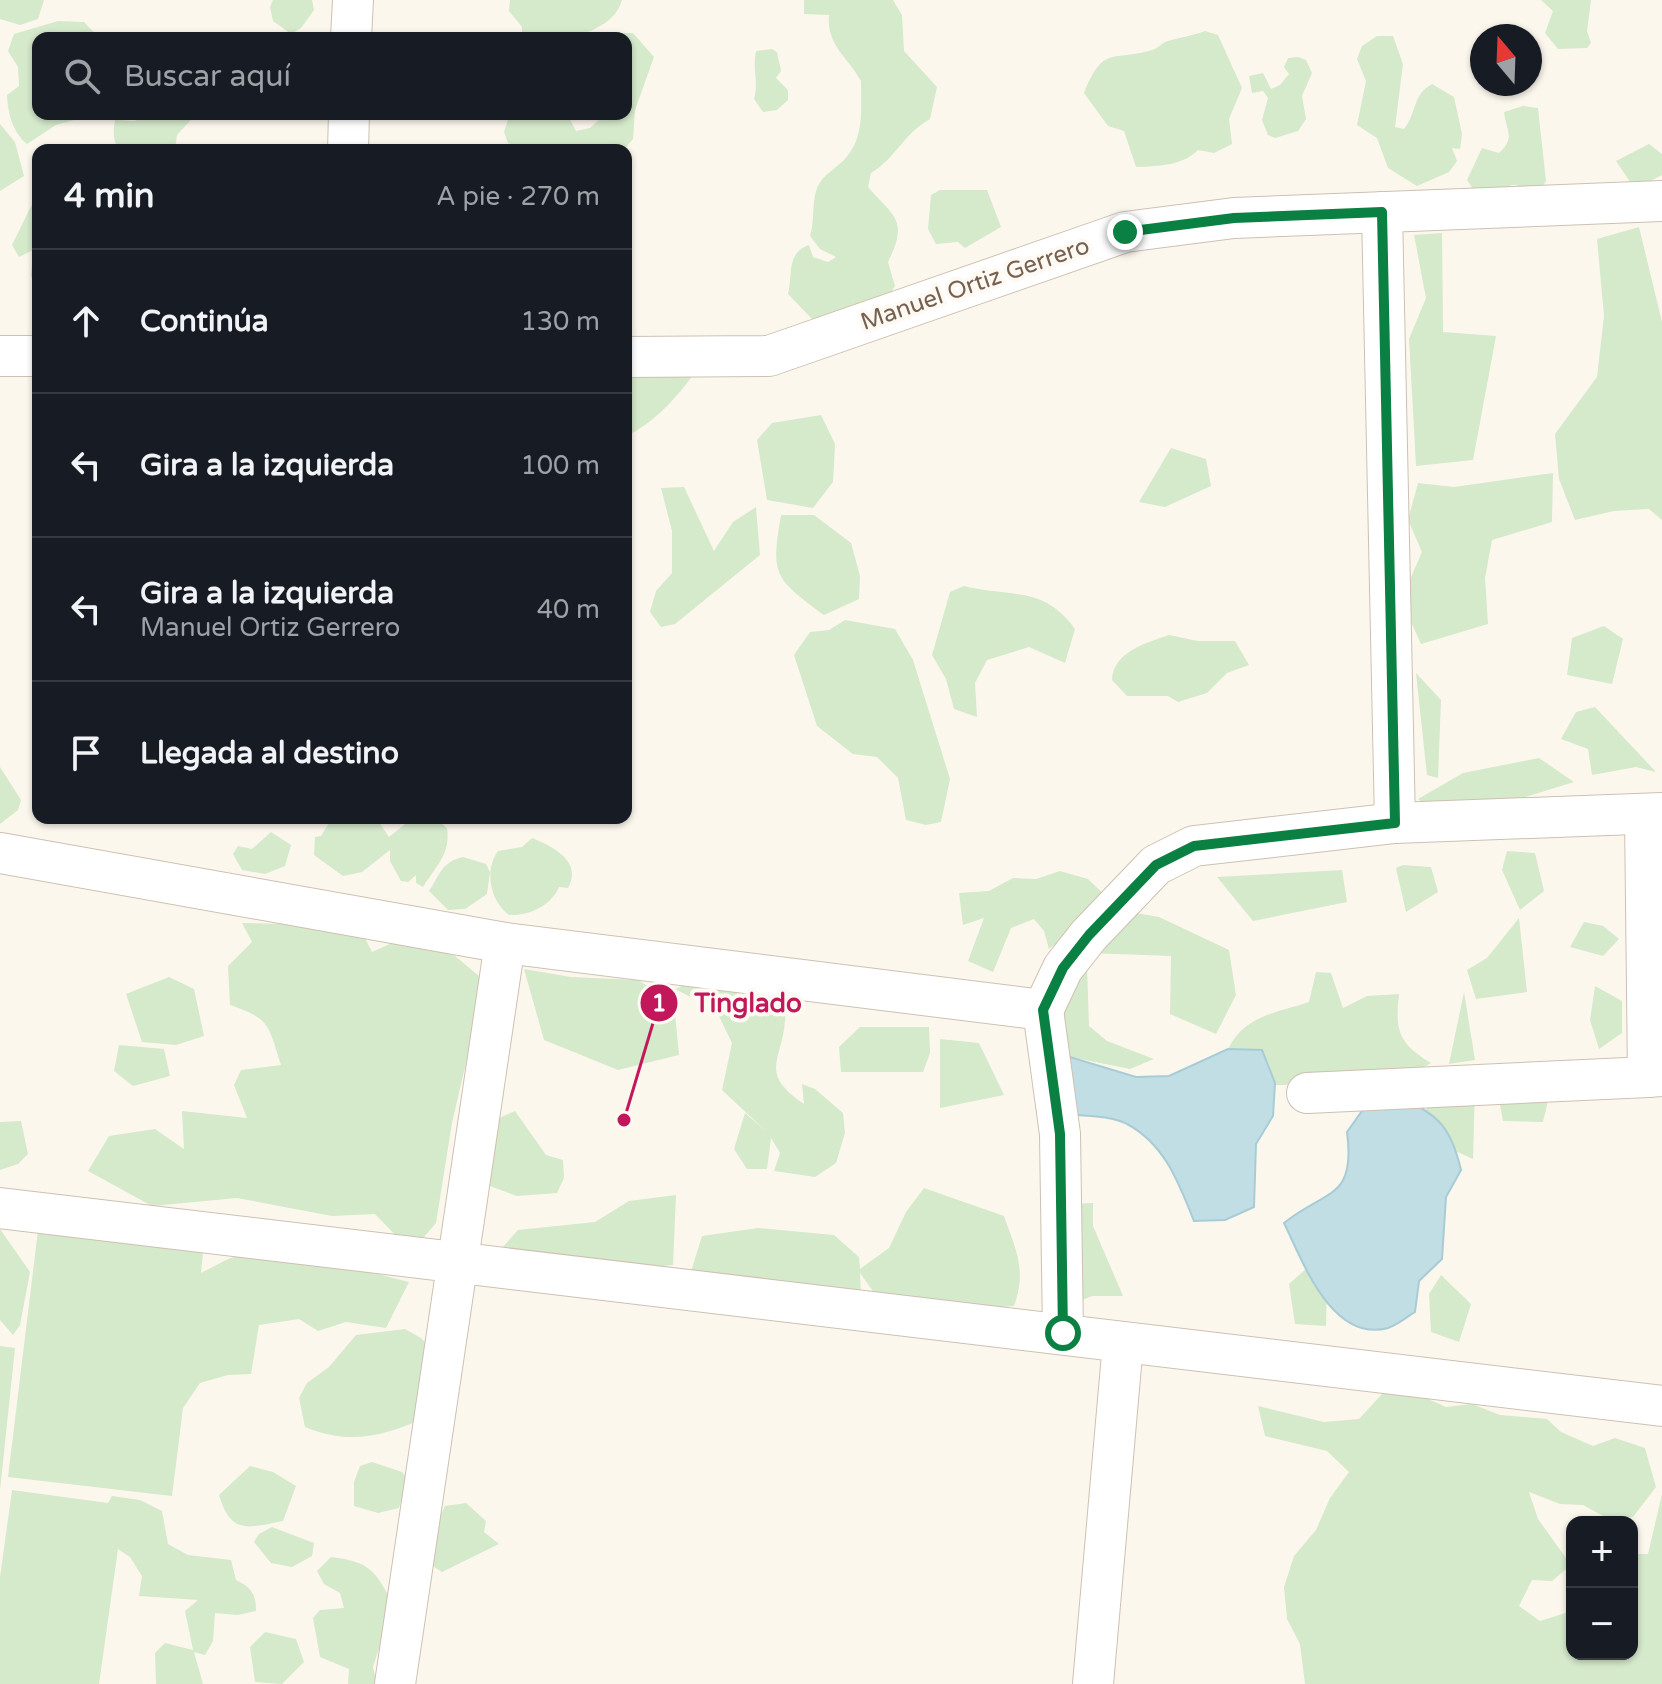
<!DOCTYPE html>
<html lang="es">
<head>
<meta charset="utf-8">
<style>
	:root { --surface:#171b24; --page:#20242c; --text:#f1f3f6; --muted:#9ea1a6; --line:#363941 }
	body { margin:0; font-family:"Varela Round",sans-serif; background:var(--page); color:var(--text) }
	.controls { position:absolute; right:24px; bottom:24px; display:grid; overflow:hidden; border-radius:16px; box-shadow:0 2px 6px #0004 }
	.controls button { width:72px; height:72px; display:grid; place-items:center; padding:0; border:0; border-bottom:2px solid var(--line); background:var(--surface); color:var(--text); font:40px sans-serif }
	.compass { position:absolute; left:1470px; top:24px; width:72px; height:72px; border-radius:50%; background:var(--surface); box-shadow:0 2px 6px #0004; rotate:341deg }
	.stop { position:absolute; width:24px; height:24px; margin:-18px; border:6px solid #0b8043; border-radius:50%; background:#fff }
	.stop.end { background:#0b8043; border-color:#fff; box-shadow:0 2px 8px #0008 }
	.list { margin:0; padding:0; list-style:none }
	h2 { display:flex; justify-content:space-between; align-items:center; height:104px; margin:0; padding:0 32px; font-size:34px }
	h2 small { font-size:26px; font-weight:400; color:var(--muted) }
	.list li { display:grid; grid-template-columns:52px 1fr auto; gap:24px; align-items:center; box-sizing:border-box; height:144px; padding:0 32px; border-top:2px solid var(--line) }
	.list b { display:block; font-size:30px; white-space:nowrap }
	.list p { margin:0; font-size:26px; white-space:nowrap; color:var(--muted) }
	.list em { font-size:26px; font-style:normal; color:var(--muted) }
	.icon { flex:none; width:44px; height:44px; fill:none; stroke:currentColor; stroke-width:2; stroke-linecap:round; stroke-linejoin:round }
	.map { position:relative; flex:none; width:1662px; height:1684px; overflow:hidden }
	.search { position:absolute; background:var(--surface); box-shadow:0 2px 6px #0004; left:32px; top:32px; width:600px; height:88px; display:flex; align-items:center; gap:20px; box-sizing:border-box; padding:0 28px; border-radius:16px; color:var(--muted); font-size:30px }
	.panel { position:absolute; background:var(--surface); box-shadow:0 2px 6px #0004; left:32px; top:144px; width:600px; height:680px; border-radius:16px }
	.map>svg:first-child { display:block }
</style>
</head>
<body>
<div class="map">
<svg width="1662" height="1684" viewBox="0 0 1662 1684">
	<rect width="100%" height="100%" fill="#fcf7ed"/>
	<!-- green -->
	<g fill="#d5e9cb">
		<polygon points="0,0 44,0 38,19 20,25 0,19"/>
		<polygon points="273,0 312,0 314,10 301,28 291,34 273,21 270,7"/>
		<path d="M510 0H622C616 20 599 28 580 35L581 38H522V27L509 11Z"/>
		<path d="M804 0H893L902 15 904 51 937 87 930 119C903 134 897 157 871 173L868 187C894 217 909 219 888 262L895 286 876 315 815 322 788 294C793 274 786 253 809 245L813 257 828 262 836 257 820 249 810 236C816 218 810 195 821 181 827 173 837 167 844 160 865 138 861 108 861 81 848 57 826 45 829 15L804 14Z"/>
		<polygon points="1541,0 1591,0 1587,31 1591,43 1587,48 1558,49 1545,33 1553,11"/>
		<path d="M58 21 84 22 99 38H38V114H95L56 125 27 144C12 131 8 114 7 95L19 86 18 67 8 51 14 34Z"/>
		<path d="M1205 31 1218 35 1242 88 1229 119 1232 144 1214 153 1198 150C1182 166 1158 166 1136 167L1124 131 1108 126 1084 93C1104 44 1112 62 1152 50 1158 49 1162 42 1168 41 1181 37 1192 36 1205 31Z"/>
		<polygon points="613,33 633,33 654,57 635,110 633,139 624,150 528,150 508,143 504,132 510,114 567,114 576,131 590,128 601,118 597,114 626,114 626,38 603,38"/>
		<path d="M1377 36H1393L1403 64 1395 127 1404 129C1417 113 1412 95 1432 84L1454 97 1462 134 1460 149 1452 148 1457 161 1449 172 1417 186 1388 168 1377 138 1357 125 1366 81 1357 59 1362 46Z"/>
		<path d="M772 49 777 52 781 71 776 78 788 90V100L777 110 763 112 754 99C759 82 752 69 756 51Z"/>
		<polygon points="1298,57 1306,60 1312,73 1302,96 1306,119 1298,131 1275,138 1268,135 1262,120 1268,98 1263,91 1252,93 1249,76 1263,73 1271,89 1280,85 1289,74 1284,67 1288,58"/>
		<path d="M1523 106 1538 108 1546 181 1540 190 1522 191 1517 185H1511L1509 189 1475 192 1467 180 1482 148 1499 153C1516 138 1506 131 1504 112Z"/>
		<path d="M145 114H196L177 135 175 149 121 150C112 143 113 131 115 120L135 121Z"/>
		<polygon points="0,124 15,142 24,176 0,191"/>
		<polygon points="1649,144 1662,154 1662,175 1635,189 1616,161"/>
		<polygon points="940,190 987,190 1001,227 965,248 958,242 936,244 928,229 931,195"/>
		<polygon points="38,192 38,300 31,275 33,250 19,257 12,245"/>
		<polygon points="1639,227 1662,322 1662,520 1649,509 1614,511 1575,520 1559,479 1555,434 1597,377 1604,316 1597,239"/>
		<polygon points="1442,233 1443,332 1496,336 1473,460 1416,466 1409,339 1426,298 1414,235"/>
		<path d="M626 349 694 374C675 399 654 423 626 436Z"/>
		<polygon points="821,415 835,444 833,482 813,508 767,500 757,440 772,423"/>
		<polygon points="1171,448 1206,459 1211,486 1165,507 1139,502"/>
		<polygon points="1553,473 1552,522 1492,540 1485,578 1488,624 1421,644 1401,600 1422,552 1408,520 1418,483 1454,487"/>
		<polygon points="684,487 714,551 733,522 756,507 760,555 675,624 661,627 650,612 656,591 672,573 672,531 661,488"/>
		<path d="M781 515H814L851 543 860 576 859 599 824 615C776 579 770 577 781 515Z"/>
		<path d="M964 586C1012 598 1043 585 1075 629L1065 663 1029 647 987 660 975 683 977 717 954 709 946 679 932 655 950 592Z"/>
		<polygon points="845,620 895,629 913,660 950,779 941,822 926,825 906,820 898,778 877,757 853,754 817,726 794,655 810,632 829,630"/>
		<polygon points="1604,626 1623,639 1612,684 1567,675 1572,638"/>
		<path d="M1169 635 1198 641H1235L1249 665 1227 673 1207 693 1178 702 1168 696H1127L1112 680C1113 652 1146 643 1169 635Z"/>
		<polygon points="1416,673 1441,700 1438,778 1427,775"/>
		<polygon points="1595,707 1656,772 1636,767 1592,775 1588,749 1561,739 1576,712"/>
		<polygon points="1539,758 1574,782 1445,822 1418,799 1463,773"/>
		<polygon points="0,767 21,800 18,810 0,824"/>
		<path d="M332 818H376L389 837 409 821 434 818 447 828C451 854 436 866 423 887L416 883V875L408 882 401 881 390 861V850L362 872 343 876 314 855 315 837 321 836Z"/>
		<polygon points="271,832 291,845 285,866 265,874 242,870 233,854 238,846 252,849"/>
		<path d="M532 838C552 846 583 861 568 888L559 887C551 906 529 916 509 915 490 901 484 870 498 851L522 847Z"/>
		<polygon points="1507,851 1535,853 1544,891 1520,910 1502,870"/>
		<path d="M463 857 486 864 490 872 487 894 465 909 448 910 429 891C440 875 441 862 463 857Z"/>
		<polygon points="1403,865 1431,867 1438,892 1406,912 1396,868"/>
		<polygon points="1342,870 1347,902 1253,921 1217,877"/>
		<polygon points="1060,871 1088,879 1112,902 1049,949 1044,931 1034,919 1011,928 993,972 968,961 984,918 963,925 959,893 989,891 1013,878 1036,879"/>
		<polygon points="1136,913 1159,917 1229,950 1236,995 1216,1034 1170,1014 1171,956 1089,953"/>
		<polygon points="1519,918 1527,992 1476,999 1467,970 1487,958"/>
		<polygon points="1584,922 1603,926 1619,939 1603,956 1570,947"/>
		<path d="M242 923 288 924 364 936 372 952 401 939 455 956 485 981 452 1123 436 1223 424 1237 405 1245 375 1214 332 1216 237 1198 152 1206 88 1171 109 1136 155 1129 184 1149 182 1111 247 1118 234 1085 241 1070 281 1065C268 1025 271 1019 230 1005L228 966 252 942Z"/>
		<polygon points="1087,966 1089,1026 1107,1041 1154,1059 1130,1069 1070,1057 1059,983"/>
		<polygon points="524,969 571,977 638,980 674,1003 679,1055 618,1070 544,1040"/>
		<path d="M1316 972 1331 973 1343 1008 1367 996 1399 994C1395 1031 1398 1043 1431 1063L1397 1082 1242 1086 1228 1049C1245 1015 1276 1013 1309 1002Z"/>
		<polygon points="169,977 194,989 204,1036 176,1045 142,1042 126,994"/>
		<path d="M694 981 780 996C782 1004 786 1014 785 1021 782 1061 758 1073 804 1104L802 1084 815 1089 843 1113 845 1133 836 1163 815 1177 774 1171 780 1153 771 1138 767 1169H747L734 1149 745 1113 767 1132 722 1090 732 1043 716 1010 675 989Z"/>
		<polygon points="1595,986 1622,1001 1622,1033 1599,1049 1590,1020"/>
		<polygon points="1464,992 1475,1060 1449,1064"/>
		<polygon points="860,1027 929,1027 930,1053 923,1072 841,1072 839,1047"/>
		<polygon points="940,1039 979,1043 1004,1095 940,1108"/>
		<polygon points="119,1045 164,1049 170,1076 133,1086 114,1071"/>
		<polygon points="1475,1087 1473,1159 1427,1138 1426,1098"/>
		<polygon points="1497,1089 1549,1096 1543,1122 1503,1121"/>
		<polygon points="515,1111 546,1155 563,1160 564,1178 557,1193 517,1196 482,1183 492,1121"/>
		<polygon points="21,1121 28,1154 18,1164 0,1170 0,1122"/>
		<path d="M924 1188 1004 1216C1016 1250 1027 1271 1014 1306L940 1312 877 1297 860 1273 861 1298 689 1278 702 1236 758 1228 834 1235 859 1257 860 1269 889 1248 906 1212Z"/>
		<polygon points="676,1195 673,1265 586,1273 501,1249 518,1230 595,1222 629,1201"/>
		<polygon points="1093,1203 1093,1226 1123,1296 1092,1296 1075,1303 1071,1204"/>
		<polygon points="39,1222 204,1242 201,1273 228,1259 268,1246 409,1282 386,1328 346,1322 318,1331 299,1319 259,1325 251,1374 228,1375 200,1383 183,1408 172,1496 8,1477"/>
		<polygon points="0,1229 30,1272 20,1325 13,1335 0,1320"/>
		<polygon points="1307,1268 1327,1283 1326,1326 1295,1324 1289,1284"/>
		<polygon points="1441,1275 1471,1304 1459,1342 1431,1332 1429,1294"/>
		<path d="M405 1329 421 1338 436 1353 426 1417C384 1437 348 1445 305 1427L299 1398 307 1383 329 1367 356 1335Z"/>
		<polygon points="0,1346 15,1348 0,1490"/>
		<polygon points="1415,1393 1446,1407 1472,1404 1500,1415 1547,1419 1561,1432 1593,1446 1615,1438 1645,1448 1656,1487 1633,1517 1605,1517 1583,1505 1560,1504 1529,1492 1538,1519 1571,1565 1552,1581 1532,1580 1519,1606 1540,1621 1572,1611 1572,1654 1632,1654 1632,1554 1648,1554 1662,1494 1662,1684 1305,1684 1300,1644 1287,1619 1284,1587 1294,1556 1316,1530 1330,1498 1349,1472 1327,1451 1265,1436 1258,1406 1324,1422 1359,1419 1382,1394"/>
		<polygon points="372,1462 402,1472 407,1478 399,1508 378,1513 354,1506 354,1482 360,1466"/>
		<path d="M250 1466 273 1472 296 1486 283 1521C248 1528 231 1535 219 1495Z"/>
		<path d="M12 1490 108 1503 112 1496 140 1500 162 1511 168 1544 188 1555 231 1560 236 1580C252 1588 256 1594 256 1611L238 1615 215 1613 213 1641 205 1655 194 1652 203 1684H156L155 1653 165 1643 193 1650 185 1611 198 1600 139 1596 142 1576 130 1557 118 1549 99 1684H0V1577Z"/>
		<polygon points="466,1503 486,1521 484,1532 499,1544 442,1572 421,1558 445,1506"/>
		<polygon points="272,1527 314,1543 312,1556 292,1567 271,1563 254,1542 259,1534"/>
		<path d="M331 1557C370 1562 375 1570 393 1604L373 1667 377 1684H348L349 1669 320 1657 313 1618 320 1610 344 1608 340 1593 324 1584 317 1571Z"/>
		<polygon points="265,1632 296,1639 304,1662 282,1684 255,1682 250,1647"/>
	</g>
	<!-- water -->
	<g fill="#c1dee5" stroke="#a8ccd6" stroke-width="2">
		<path d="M1228 1049 1262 1050 1275 1083 1273 1116 1256 1144 1254 1207 1225 1220 1194 1221C1179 1184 1165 1144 1127 1124 1111 1115 1082 1116 1064 1114L1070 1057 1136 1077 1169 1076Z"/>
		<path d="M1401 1097C1440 1116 1451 1128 1461 1170L1446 1197 1442 1259 1419 1281 1415 1312C1407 1317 1397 1325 1388 1328 1332 1343 1303 1262 1284 1223 1326 1189 1356 1200 1347 1132L1367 1104Z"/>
	</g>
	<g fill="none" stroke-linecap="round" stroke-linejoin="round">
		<defs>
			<g id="minor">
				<polyline points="351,38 353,0"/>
				<polyline points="348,150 349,114"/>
				<polyline points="1382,212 1395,823"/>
				<polyline points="0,356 38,356"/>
				<polyline points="626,357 769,356 1125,232 1234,218 1662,201"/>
				<polyline points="1645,815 1648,1077 1662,1076"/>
				<polyline points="0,853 505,943 1043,1010 1063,968 1089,935 1156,865 1194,846 1395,823 1662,813"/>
				<polyline points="1043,1010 1060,1134 1063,1333"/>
				<polyline points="1307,1093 1648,1077"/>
				<polyline points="0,1208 1662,1406"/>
				<polyline points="395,1684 505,943"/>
				<polyline points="1093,1684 1123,1343"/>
			</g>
		</defs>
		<!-- minor casing -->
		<use href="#minor" stroke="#cec0b2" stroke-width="42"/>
		<!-- minor -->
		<use href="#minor" stroke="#fff" stroke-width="40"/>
	</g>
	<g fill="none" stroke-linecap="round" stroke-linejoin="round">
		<!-- route -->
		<polyline stroke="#0b8043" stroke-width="10" points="1063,1333 1060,1134 1043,1010 1063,968 1089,935 1156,865 1194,846 1395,823 1382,212 1234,218 1125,232"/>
	</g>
	<g text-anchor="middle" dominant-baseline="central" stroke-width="8" stroke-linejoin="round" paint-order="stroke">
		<!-- street labels -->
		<g font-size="24" fill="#766050" stroke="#fefaf3">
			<text transform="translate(975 284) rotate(-19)">Manuel Ortiz Gerrero</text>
		</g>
	</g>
	<!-- callouts -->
	<path fill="none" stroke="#c2185b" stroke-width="3" d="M624 1120L659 1003"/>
	<g fill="#c2185b" stroke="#fefaf3" stroke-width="3">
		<circle cx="624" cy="1120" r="8"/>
		<circle cx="659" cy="1003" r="20"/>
	</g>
	<g font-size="24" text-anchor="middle" font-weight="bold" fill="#fff">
		<text x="659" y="1011">1</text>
	</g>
	<g font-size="26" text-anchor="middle" font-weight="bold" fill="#c2185b" stroke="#fefaf3" stroke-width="8" stroke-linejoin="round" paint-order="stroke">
		<text x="748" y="1012">Tinglado</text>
	</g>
</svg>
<div class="controls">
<button>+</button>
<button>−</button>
</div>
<svg class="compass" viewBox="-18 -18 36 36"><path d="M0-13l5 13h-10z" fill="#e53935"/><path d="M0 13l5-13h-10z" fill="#9ea1a6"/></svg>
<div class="stop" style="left:1063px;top:1333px"></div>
<div class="stop end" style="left:1125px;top:232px"></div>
<div class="search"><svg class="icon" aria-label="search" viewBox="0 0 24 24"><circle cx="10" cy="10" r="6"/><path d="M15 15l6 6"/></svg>Buscar aquí</div>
<section class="panel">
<h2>4 min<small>A pie · 270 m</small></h2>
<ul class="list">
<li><svg class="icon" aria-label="ahead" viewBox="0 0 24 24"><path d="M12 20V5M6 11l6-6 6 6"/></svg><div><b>Continúa</b></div><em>130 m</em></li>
<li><svg class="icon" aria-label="left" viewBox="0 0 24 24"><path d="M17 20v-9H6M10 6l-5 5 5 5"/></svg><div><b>Gira a la izquierda</b></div><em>100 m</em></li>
<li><svg class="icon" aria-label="left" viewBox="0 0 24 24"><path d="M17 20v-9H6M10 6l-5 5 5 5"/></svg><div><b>Gira a la izquierda</b><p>Manuel Ortiz Gerrero</p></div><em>40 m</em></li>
<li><svg class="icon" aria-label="arrive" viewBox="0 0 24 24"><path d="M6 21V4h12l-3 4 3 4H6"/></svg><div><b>Llegada al destino</b></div></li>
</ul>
</section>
</div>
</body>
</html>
